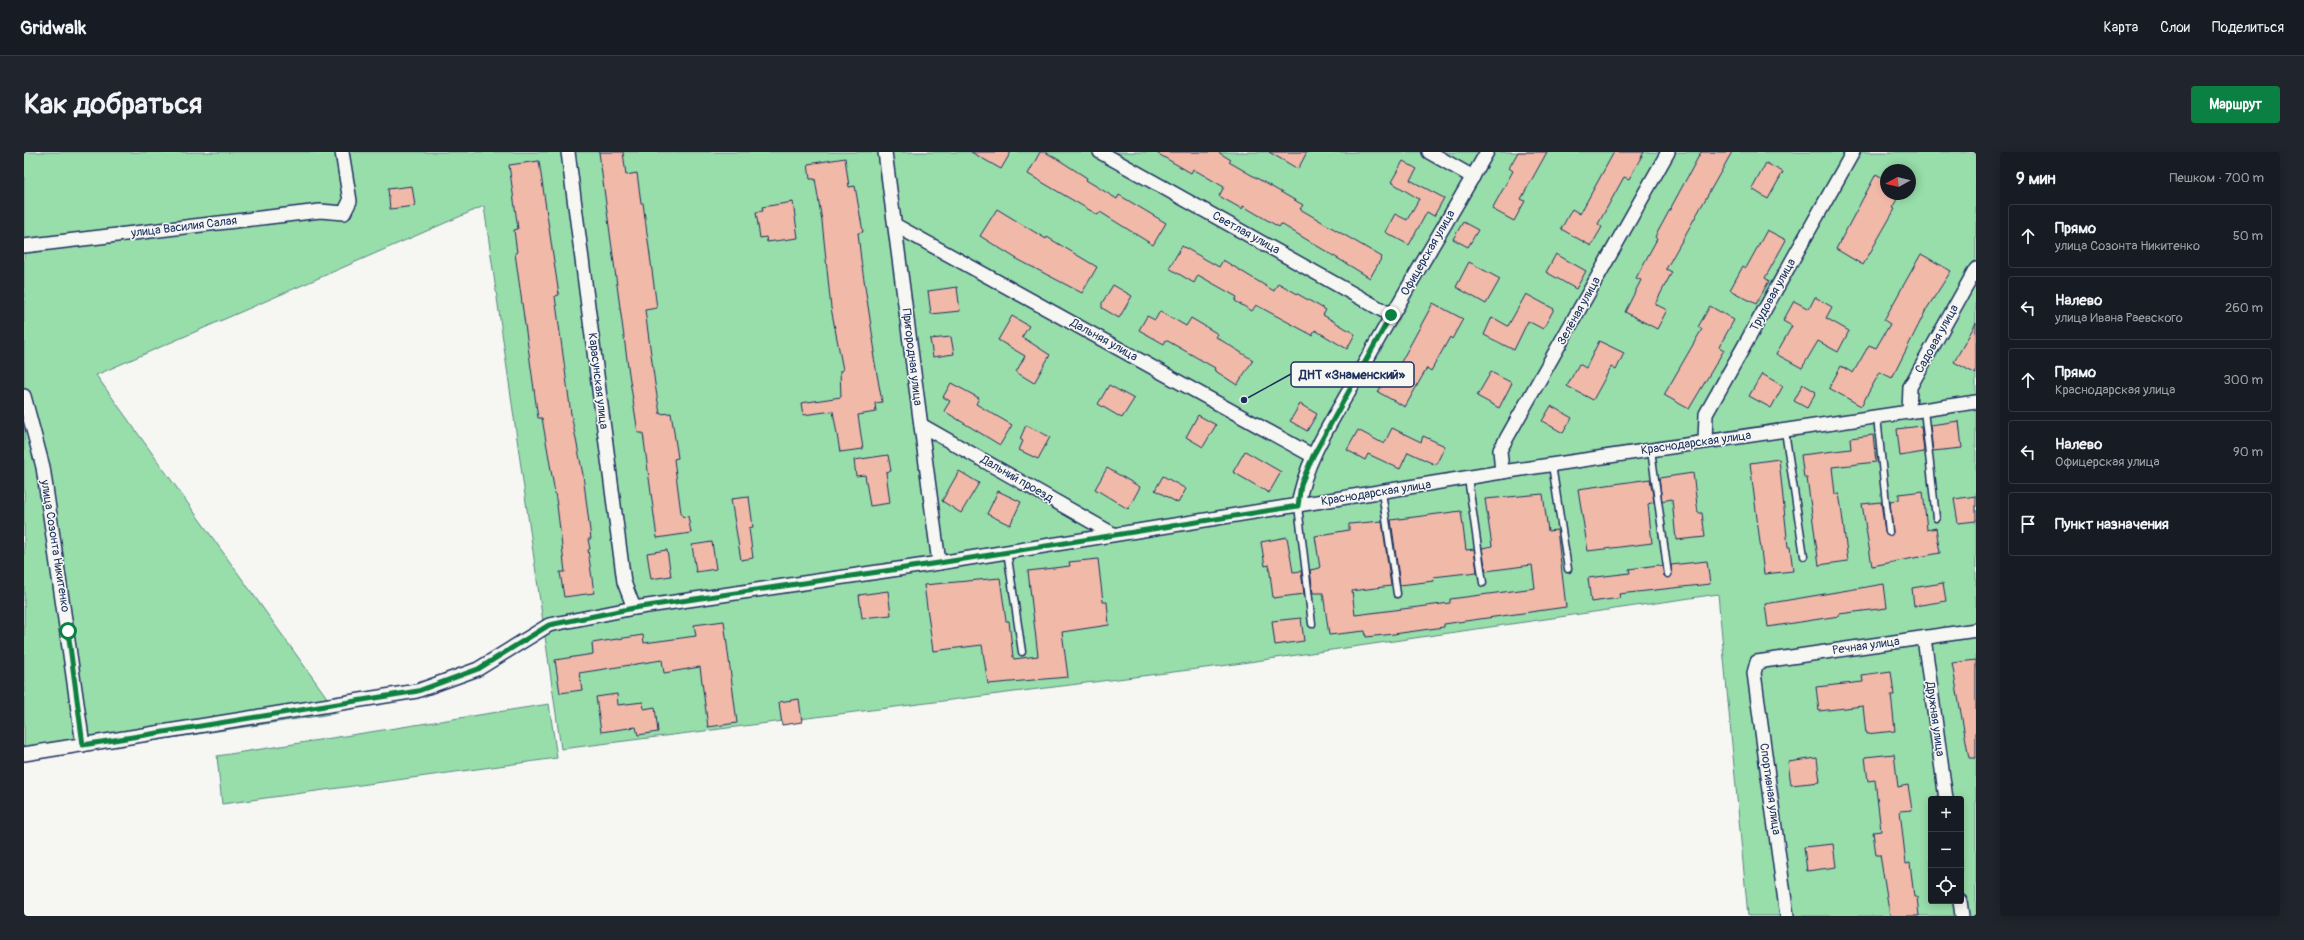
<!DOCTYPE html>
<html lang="ru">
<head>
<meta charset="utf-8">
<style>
	:root { --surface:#171b24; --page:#20242c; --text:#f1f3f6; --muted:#9ea1a6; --line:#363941; --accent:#0b8043 }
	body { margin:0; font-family:Pangolin,sans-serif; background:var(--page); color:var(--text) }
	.controls { position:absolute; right:12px; bottom:12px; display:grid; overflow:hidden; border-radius:4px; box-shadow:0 2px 10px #0003 }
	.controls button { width:36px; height:36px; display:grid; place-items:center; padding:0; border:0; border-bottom:1px solid var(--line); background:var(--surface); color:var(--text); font:20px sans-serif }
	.compass { position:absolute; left:1856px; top:12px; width:36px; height:36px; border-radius:50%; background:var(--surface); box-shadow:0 2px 10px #0003; rotate:262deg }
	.stop { position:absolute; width:12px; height:12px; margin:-9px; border:3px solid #0b8043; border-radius:50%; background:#fff }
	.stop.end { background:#0b8043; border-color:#fff; box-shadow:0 1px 4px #0008 }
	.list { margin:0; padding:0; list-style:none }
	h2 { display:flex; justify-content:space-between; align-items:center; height:52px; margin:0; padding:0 16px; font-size:17px }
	h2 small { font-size:13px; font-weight:400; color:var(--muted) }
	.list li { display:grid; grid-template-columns:26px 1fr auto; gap:12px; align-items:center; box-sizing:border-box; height:64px; margin:0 8px 8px; padding:0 8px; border:1px solid var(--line); border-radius:4px }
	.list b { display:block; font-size:15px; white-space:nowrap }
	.list p { margin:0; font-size:13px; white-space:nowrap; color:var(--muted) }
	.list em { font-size:13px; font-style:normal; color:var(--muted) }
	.icon { flex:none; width:22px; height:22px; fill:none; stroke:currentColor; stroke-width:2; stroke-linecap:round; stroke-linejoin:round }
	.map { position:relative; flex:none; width:1952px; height:764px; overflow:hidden; border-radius:4px }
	header { display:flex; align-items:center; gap:24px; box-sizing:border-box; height:56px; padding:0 20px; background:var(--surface); border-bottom:1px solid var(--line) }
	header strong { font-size:19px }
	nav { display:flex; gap:22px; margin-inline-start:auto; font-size:14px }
	.intro { display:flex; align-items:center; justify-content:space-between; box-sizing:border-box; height:96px; padding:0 24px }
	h1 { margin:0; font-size:28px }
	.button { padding:10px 18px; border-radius:4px; background:var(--accent); color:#fff; font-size:14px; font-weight:700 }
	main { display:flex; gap:24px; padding:0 24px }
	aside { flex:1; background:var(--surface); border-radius:4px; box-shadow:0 2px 10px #0003 }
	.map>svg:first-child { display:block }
</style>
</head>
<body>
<header>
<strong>Gridwalk</strong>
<nav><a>Карта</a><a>Слои</a><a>Поделиться</a></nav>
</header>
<div class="intro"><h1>Как добраться</h1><a class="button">Маршрут</a></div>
<main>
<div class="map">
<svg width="1952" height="764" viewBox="0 0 1952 764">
	<rect width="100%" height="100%" fill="#f6f6f2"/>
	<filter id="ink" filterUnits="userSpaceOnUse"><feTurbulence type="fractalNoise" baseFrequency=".025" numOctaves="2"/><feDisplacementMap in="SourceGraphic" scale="8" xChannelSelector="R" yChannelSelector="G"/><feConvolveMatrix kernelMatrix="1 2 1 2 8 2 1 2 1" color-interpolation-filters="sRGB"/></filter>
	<g filter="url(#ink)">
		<!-- green -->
		<g fill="#98deab" stroke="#5a8684" fill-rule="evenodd">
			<path d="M0 0H1952V764H1724L1694 442 1197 514 537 597 460 54 72 223 314 561 0 608ZM1862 18H1886V42H1862ZM1907 647H1937V749H1907Z"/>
			<polygon points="525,552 533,606 198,652 193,604"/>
		</g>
		<!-- building -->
		<g fill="#f1b9a7" stroke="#1b2f5e">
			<polygon points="575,0 599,0 602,23 613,21 617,51 619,51 633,156 621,158 631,232 636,262 647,261 654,306 650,307 657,361 659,365 664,364 667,381 633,386 619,281 614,281 605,222"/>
			<polygon points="947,0 987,0 977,17"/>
			<polygon points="1016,0 1021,0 1035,8 1063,26 1062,28 1093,47 1095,43 1142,71 1129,93 1076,60 1074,63 1004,22"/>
			<polygon points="1131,0 1194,0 1207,8 1205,10 1279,53 1276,57 1358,105 1346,126 1257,72 1255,75 1219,54 1218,57 1195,44 1200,35 1169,17 1167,21"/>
			<polygon points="1245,0 1283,0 1274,17"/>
			<polygon points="1494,0 1523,0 1497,47 1501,49 1490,69 1468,57 1489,19 1485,16"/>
			<polygon points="1590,0 1620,0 1605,27 1600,25 1574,72 1578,75 1567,94 1537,77 1548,57 1556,62"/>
			<polygon points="1677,0 1708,0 1642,117 1648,120 1631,152 1643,158 1633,177 1601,160 1617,128 1612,126 1633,87 1631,85"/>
			<polygon points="821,6 825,35 831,34 839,80 834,81 837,108 851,200 849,200 858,250 851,251 852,260 834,263 839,297 816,300 809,259 779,263 777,251 817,245 816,219 819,218 807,156 798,69 791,27 786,27 784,12"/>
			<polygon points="515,9 535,143 531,144 547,262 559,323 567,387 564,387 566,397 564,398 570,441 540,445 536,420 541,420 533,353 518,266 514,266 491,101 493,101 490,78 494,77 485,13"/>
			<polygon points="1379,9 1393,17 1386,28 1420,46 1410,64 1403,60 1385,93 1361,80 1371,62 1383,68 1395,47 1367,30"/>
			<polygon points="1742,11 1759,20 1744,47 1728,37"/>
			<polygon points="1852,22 1862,28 1862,42 1876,42 1868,56 1871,57 1839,113 1812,97"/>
			<polygon points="388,34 391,54 366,57 364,37"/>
			<polygon points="769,50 774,86 743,90 742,85 736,86 732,60 739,59 738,55"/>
			<polygon points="973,57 1022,87 1023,85 1073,115 1058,141 993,107 956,84"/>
			<polygon points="1439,70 1454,78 1444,95 1429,87"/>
			<polygon points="1743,78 1762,88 1741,126 1745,129 1732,152 1706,138 1719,114 1722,116"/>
			<polygon points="1158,94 1195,115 1199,108 1250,139 1254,131 1302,158 1299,163 1331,182 1323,197 1291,178 1288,183 1232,153 1228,159 1211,149 1213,145 1174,123 1170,131 1145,116"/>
			<polygon points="1532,102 1562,119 1552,137 1522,120"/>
			<polygon points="1897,102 1927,119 1902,158 1868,226 1856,220 1837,254 1805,236 1817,214 1829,221 1845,193 1852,196 1866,172 1860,168"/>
			<polygon points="1445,110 1476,127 1462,152 1432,135"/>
			<polygon points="1089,133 1108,144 1095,166 1078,156 1078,151"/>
			<polygon points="933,135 936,159 907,162 904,139"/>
			<polygon points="1502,142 1530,157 1519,177 1504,169 1490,198 1460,183 1468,165 1484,174"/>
			<polygon points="1791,145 1808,155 1802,166 1825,179 1814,200 1794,189 1778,216 1752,202 1768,174 1759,169 1770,149 1785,157"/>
			<polygon points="1409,151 1439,167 1428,187 1426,185 1407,219 1403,216 1381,255 1354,240 1366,218 1371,221"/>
			<polygon points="1686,154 1710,168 1695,195 1700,198 1665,257 1640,243 1678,177 1674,175"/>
			<polygon points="1136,159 1162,174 1167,166 1194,182 1192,185 1229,208 1213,233 1190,218 1191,216 1142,188 1140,192 1115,178 1123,164 1131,168"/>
			<polygon points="988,164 1005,174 998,185 1026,203 1010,231 992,220 1001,204 974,188"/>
			<polygon points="1952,171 1952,222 1930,210"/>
			<polygon points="927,185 930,202 909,205 906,187"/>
			<polygon points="1575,189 1600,201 1592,218 1587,215 1569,248 1543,234 1555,212 1562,216"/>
			<polygon points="1467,220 1488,231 1475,256 1453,244"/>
			<polygon points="1738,222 1759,234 1747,256 1725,244"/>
			<polygon points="927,231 955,246 952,252 988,273 976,293 920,259 926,249 919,245"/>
			<polygon points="1779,232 1792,240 1783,256 1770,249"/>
			<polygon points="1085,233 1110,247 1098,266 1074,252"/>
			<polygon points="1276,252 1293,262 1283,279 1266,269"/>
			<polygon points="1527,254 1548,266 1539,281 1518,269"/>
			<polygon points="1174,263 1192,273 1179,295 1162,285"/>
			<polygon points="1935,269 1938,296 1909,299 1906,273"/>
			<polygon points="1002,273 1026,285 1014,307 995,298 999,289 996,287"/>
			<polygon points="1897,274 1900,300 1876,304 1873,277"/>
			<polygon points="1368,276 1397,290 1399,284 1421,294 1412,313 1384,300 1376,317 1344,302 1341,308 1323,298 1334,278 1360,292"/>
			<polygon points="1849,283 1852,310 1808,315 1811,342 1815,342 1817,354 1824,409 1795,413 1783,326 1780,326 1777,303 1827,297 1826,286"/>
			<polygon points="1221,299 1257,320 1245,341 1209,320"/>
			<polygon points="864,303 867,319 862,320 866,351 846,354 841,323 832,324 830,308"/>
			<polygon points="1755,307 1764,395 1766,395 1769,419 1740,422 1726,311"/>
			<polygon points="1083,316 1116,335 1104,357 1071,337"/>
			<polygon points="935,319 955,331 937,361 918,349"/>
			<polygon points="1669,321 1674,361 1678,361 1681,385 1652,388 1648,347 1638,349 1635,326"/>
			<polygon points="1139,324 1162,337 1154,351 1131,338"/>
			<polygon points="1626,327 1630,350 1624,352 1628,391 1564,399 1554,337"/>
			<polygon points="974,339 997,350 986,373 963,362"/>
			<polygon points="1899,339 1903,378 1912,376 1916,401 1848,414 1838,352 1857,350 1861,380 1866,384 1869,380 1866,349 1875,348 1875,342"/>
			<polygon points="1519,342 1524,379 1533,378 1542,455 1420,472 1420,475 1370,482 1342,485 1341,479 1305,483 1299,441 1289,441 1286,418 1296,416 1291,384 1325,378 1325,372 1358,369 1367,434 1328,439 1331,463 1426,451 1426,447 1511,436 1508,413 1462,419 1458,396 1468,394 1461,347"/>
			<polygon points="1952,344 1952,369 1934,371 1930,347"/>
			<polygon points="725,345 729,375 725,376 729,406 717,408 707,347"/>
			<polygon points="1437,359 1442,398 1450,397 1453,420 1409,425 1410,429 1376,433 1367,368"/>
			<polygon points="1263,385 1269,420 1277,419 1280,442 1249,446 1245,413 1241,414 1237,390"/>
			<polygon points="688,390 692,417 672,420 668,393"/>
			<polygon points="643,398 647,424 627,427 623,401"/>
			<polygon points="1074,407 1079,450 1083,450 1085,473 1038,480 1044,525 964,532 958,493 909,499 900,433 976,426 982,469 985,469 989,505 990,507 1014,504 1004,419 1046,414 1045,410"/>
			<polygon points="1683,409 1686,432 1595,442 1596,446 1567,450 1564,426 1606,421 1605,417 1634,413 1638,414 1640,424 1645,426 1648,423 1647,413"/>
			<polygon points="1919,431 1922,449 1890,454 1888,436"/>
			<polygon points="1860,432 1863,456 1815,462 1815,464 1744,475 1741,452"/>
			<polygon points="864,439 867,463 838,466 835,443"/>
			<polygon points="1277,466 1280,489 1251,493 1248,469"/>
			<polygon points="700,469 713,571 684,575 676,515 640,521 638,508 555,521 558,538 536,541 531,508 569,502 568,491 619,483 620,491 672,484 670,473"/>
			<polygon points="1952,508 1952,606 1945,606 1928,511"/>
			<polygon points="1867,519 1870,543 1867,543 1871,579 1842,582 1839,554 1795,559 1792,535 1839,530 1838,523"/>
			<polygon points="593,542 594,553 619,550 620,557 631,555 634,580 614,583 612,575 577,580 572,545"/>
			<polygon points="775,547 778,570 758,573 755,550"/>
			<polygon points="1870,602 1874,635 1884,633 1888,658 1876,659 1882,712 1886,711 1890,745 1893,745 1895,764 1866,764 1856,703 1852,703 1849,680 1857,679 1851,628 1844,629 1841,605"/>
			<polygon points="1793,606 1796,630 1767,633 1764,610"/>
			<polygon points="1809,692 1812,715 1783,719 1780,695"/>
		</g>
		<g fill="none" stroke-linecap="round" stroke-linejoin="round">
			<defs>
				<g id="service">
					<polyline points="1900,258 1912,366"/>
					<polyline points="1853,265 1865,380"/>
					<polyline points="1761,279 1780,404"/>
					<polyline points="1627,298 1644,422"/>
					<polyline points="1528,313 1544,417"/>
					<polyline points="1444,326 1459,431"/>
					<polyline points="1358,340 1373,442"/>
					<polyline points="1274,354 1288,472"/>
					<polyline points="983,399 998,500"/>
				</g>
				<g id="minor">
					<polyline points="544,0 600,430 610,456"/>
					<polyline points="861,0 915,411"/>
					<polyline points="1076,0 1367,163"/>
					<polyline points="1405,0 1449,25"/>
					<polyline points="871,73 1289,304"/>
					<polyline points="0,94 296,59 320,61 326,49 318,0"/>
					<polyline points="0,244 19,315 59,593"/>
					<polyline points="1885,260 1886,235 1952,117"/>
					<polyline points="897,273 1089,382"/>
					<polyline points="1681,290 1682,262 1829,0"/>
					<polyline points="1478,320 1476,298 1644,0"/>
					<path d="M1274 354C1281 307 1310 266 1333 225 1375 149 1420 75 1463 0"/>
					<polyline points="1900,486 1922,647"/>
					<polyline points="0,602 393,539 454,517 525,473 610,456 915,411 1478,320 1952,250"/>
					<polyline points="1936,749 1938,764"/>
					<polyline points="1763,764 1730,521 1733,510 1952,478"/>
				</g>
			</defs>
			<!-- service casing -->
			<use href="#service" stroke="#1b2f5e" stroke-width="9"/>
			<!-- minor casing -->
			<use href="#minor" stroke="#1b2f5e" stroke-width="16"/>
			<!-- service -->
			<use href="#service" stroke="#f6f6f2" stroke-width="6"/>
			<!-- minor -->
			<use href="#minor" stroke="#f6f6f2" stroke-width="13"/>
		</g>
	</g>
	<g fill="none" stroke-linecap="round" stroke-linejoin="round" filter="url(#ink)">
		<!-- route -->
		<polyline stroke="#0b8043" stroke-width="5" points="44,479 59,593 394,539 454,517 525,473 610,456 915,411 1274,354 1277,332 1289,304 1367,163"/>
	</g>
	<g text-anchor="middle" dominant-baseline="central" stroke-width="3" stroke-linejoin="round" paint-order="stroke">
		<!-- street labels -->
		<g font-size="12" fill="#1b2f5e" stroke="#f6f6f2">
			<text transform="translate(160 75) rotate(-7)">улица Василия Салая</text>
			<text transform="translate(1222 81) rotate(29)">Светлая улица</text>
			<text transform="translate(1404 101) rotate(-60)">Офицерская улица</text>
			<text transform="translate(1749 143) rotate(-61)">Трудовая улица</text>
			<text transform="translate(1555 159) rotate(-61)">Зелёная улица</text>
			<text transform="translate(1913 187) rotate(-61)">Садовая улица</text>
			<text transform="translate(1080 188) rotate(29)">Дальняя улица</text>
			<text transform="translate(888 205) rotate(83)">Пригородная улица</text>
			<text transform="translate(574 229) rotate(83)">Карасунская улица</text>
			<text transform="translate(1672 291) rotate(-8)">Краснодарская улица</text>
			<text transform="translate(993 327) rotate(30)">Дальний проезд</text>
			<text transform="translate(1352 341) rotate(-9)">Краснодарская улица</text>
			<text transform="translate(31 394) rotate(81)">улица Созонта Никитенко</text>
			<text transform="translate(1842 494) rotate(-8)">Речная улица</text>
			<text transform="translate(1911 567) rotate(82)">Дружная улица</text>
			<text transform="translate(1746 637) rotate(82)">Спортивная улица</text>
		</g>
	</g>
	<!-- callouts -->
	<path fill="none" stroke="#1b2f5e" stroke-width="1.5" d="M1220 248L1267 222"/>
	<circle fill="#1b2f5e" stroke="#f6f6f2" stroke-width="1.5" cx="1220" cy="248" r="4"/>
	<rect fill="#f6f6f2" stroke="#1b2f5e" stroke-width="1.5" x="1267" y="210" width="123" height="25" rx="4"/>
	<g font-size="13" text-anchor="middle" font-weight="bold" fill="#1b2f5e">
		<text x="1328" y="227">ДНТ «Знаменский»</text>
	</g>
</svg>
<div class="controls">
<button>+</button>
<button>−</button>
<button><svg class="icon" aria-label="locate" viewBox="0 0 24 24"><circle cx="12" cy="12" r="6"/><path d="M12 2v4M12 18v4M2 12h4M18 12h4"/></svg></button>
</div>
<svg class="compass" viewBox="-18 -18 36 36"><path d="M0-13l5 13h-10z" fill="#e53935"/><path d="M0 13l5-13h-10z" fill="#9ea1a6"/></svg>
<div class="stop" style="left:44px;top:479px"></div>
<div class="stop end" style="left:1367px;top:163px"></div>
</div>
<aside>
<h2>9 мин<small>Пешком · 700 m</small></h2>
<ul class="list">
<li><svg class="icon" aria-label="ahead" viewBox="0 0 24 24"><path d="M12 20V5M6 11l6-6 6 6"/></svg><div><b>Прямо</b><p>улица Созонта Никитенко</p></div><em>50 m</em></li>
<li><svg class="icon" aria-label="left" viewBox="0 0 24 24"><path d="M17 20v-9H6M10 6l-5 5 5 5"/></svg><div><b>Налево</b><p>улица Ивана Раевского</p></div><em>260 m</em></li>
<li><svg class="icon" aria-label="ahead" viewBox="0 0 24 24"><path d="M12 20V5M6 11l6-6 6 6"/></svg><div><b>Прямо</b><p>Краснодарская улица</p></div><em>300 m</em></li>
<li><svg class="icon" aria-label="left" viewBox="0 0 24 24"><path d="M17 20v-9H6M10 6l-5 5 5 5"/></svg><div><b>Налево</b><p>Офицерская улица</p></div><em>90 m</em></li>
<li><svg class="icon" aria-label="arrive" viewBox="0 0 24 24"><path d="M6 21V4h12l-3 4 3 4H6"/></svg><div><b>Пункт назначения</b></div></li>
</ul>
</aside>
</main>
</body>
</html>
